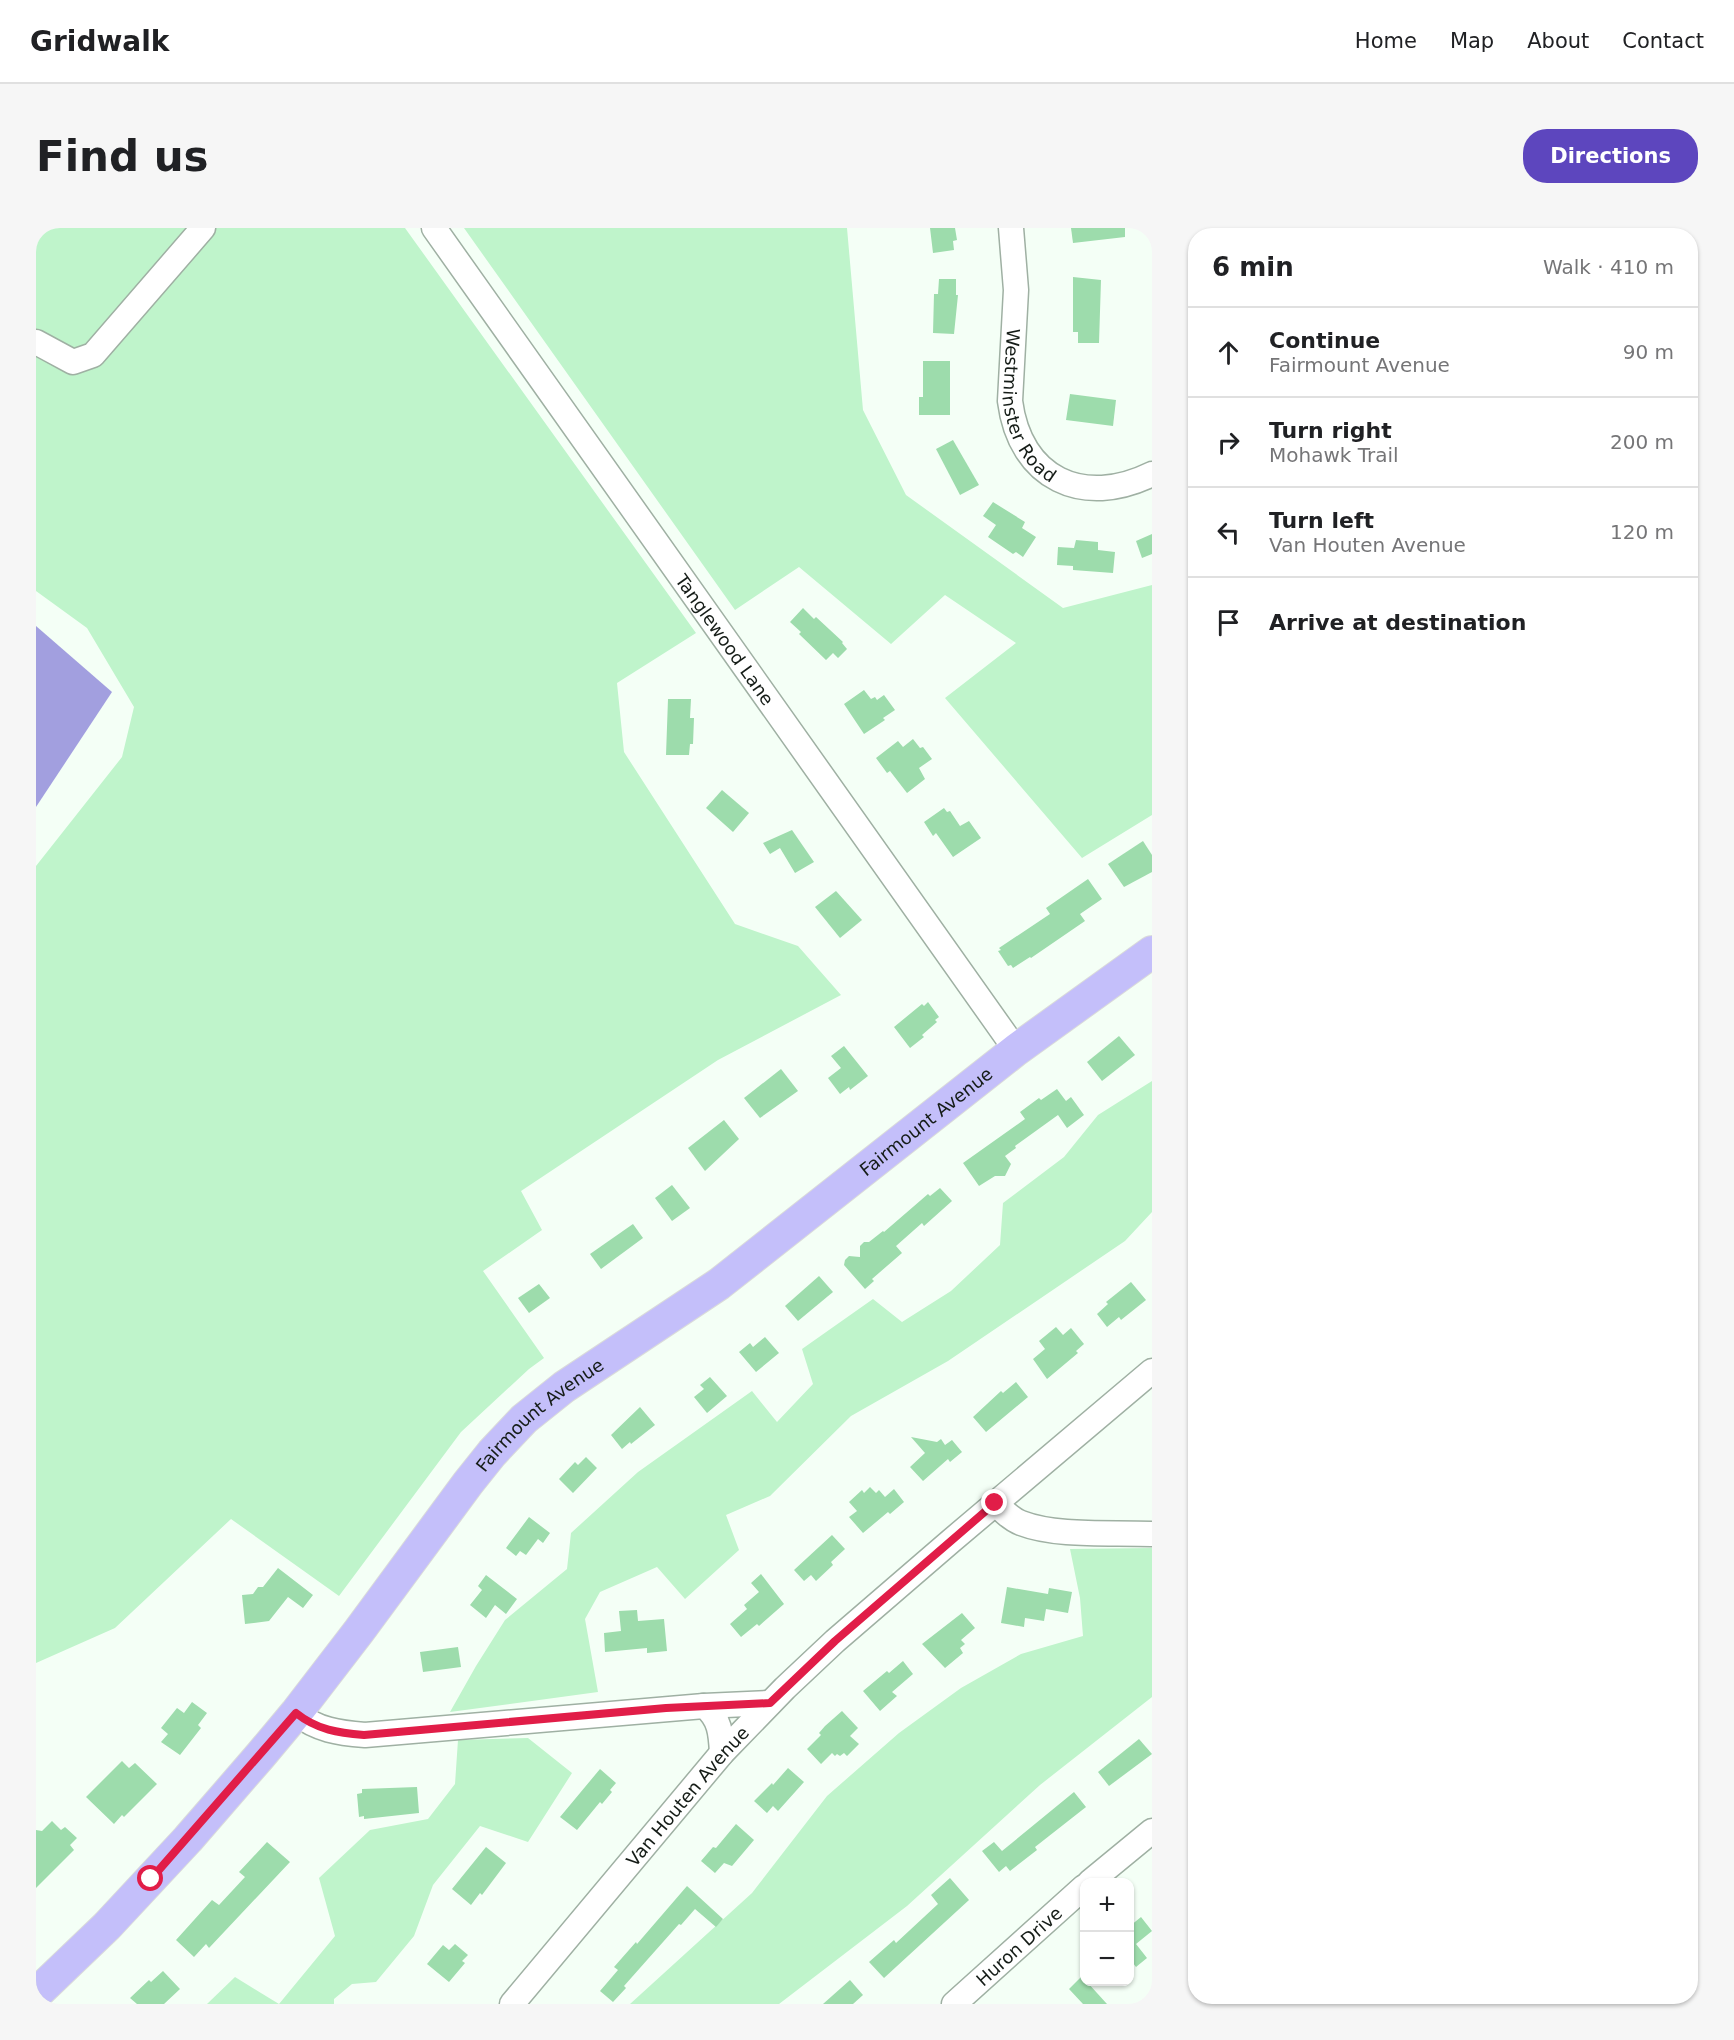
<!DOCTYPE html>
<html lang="en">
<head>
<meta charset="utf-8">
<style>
	:root { --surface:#fff; --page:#f6f6f6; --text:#202124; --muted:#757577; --line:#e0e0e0; --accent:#5d46be }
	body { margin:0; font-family:"DejaVu Sans",sans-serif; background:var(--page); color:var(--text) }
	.controls { position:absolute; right:18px; bottom:18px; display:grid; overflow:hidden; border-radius:12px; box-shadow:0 2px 4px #0004 }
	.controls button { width:54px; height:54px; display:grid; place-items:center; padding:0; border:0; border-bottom:2px solid var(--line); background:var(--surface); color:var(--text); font:30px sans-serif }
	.stop { position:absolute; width:18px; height:18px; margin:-14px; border:4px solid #e11d48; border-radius:50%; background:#fff }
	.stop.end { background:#e11d48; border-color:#fff; box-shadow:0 2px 6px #0008 }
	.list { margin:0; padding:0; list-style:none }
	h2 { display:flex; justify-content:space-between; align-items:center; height:78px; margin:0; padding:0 24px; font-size:26px }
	h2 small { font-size:20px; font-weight:400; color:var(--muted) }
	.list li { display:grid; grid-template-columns:39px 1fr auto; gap:18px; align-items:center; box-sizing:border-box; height:90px; padding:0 24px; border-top:2px solid var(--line) }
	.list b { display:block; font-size:22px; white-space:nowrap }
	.list p { margin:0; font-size:20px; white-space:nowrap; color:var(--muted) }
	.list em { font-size:20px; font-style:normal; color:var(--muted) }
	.icon { flex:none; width:33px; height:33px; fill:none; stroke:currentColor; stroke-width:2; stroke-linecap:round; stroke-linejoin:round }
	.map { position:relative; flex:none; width:1116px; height:1776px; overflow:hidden; border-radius:24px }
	header { display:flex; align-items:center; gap:36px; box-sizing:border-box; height:84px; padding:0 30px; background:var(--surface); border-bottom:2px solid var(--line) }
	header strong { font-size:28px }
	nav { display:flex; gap:33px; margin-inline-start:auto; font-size:21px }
	.intro { display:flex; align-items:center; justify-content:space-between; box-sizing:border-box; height:144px; padding:0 36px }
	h1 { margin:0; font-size:42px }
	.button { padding:15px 27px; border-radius:24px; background:var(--accent); color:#fff; font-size:21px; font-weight:700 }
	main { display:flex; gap:36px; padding:0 36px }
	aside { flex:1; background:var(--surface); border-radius:24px; box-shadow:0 2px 4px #0004 }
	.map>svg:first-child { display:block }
</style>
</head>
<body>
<header>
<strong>Gridwalk</strong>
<nav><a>Home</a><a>Map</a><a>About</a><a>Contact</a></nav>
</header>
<div class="intro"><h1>Find us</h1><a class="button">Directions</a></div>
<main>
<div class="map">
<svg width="1116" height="1776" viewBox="0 0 1116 1776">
	<rect width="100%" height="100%" fill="#f4fff6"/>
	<!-- green -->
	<g fill="#bff4cb">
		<polygon points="0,0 369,0 660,405 581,455 588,524 699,696 762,718 805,767 682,832 485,963 506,1002 447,1043 508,1130 493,1141 425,1204 303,1368 195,1291 79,1400 0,1435 0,638 86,529 98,479 51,400 0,363"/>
		<polygon points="428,0 811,0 827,182 870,267 1027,380 1116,357 1116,587 1046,630 909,470 980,415 909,367 855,416 763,339 699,382"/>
		<polygon points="1116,853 1116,984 1089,1013 912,1133 815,1188 734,1268 690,1287 703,1322 649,1371 621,1339 564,1364 549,1391 562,1464 414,1484 440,1438 469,1392 531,1341 535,1305 602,1244 716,1163 741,1194 777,1156 766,1121 837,1071 866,1094 915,1063 964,1017 967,975 1028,929 1062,887"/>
		<polygon points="1116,1320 1116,1469 1004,1557 871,1678 743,1776 594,1776 716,1665 791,1568 863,1505 925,1460 985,1426 1047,1408 1044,1370 1034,1321"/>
		<polygon points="492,1510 536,1545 492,1614 444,1598 397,1657 378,1708 340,1754 316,1756 298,1771 298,1776 243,1776 299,1708 283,1650 334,1602 392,1591 419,1556 422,1512"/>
		<polygon points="199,1749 243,1776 171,1776"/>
	</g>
	<!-- water -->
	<polygon fill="#a29fdf" points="0,398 76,464 0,579"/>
	<!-- building -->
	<g fill="#9ddcac">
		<polygon points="894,0 919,0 921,12 917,13 918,22 897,25"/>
		<polygon points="1035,0 1089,0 1089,9 1037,15"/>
		<polygon points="1037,49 1065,52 1063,115 1042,115 1042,104 1037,104"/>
		<polygon points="903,51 920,51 920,67 922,67 918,106 897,105 898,66 902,66"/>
		<polygon points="887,133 914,133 914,187 883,187 883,169 887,169"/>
		<polygon points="1034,166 1080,172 1077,198 1030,192"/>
		<polygon points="917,212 943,257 924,267 900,221"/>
		<polygon points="957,274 989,294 986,300 1000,309 987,329 980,324 977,326 952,309 960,297 947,288"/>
		<polygon points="1116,306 1116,326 1106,330 1100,313"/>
		<polygon points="1040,312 1062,314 1062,322 1079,324 1077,345 1037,342 1037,338 1021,337 1022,319 1038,320"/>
		<polygon points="767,380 778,391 780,389 807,414 806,415 811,421 802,430 797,425 790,432 763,406 765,404 754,394"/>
		<polygon points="828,462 835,471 839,469 841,472 848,467 859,482 847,490 849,492 828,506 808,476"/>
		<polygon points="632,471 655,471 654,490 658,490 657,516 654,516 653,527 630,527"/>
		<polygon points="877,511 884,520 887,519 896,531 883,540 889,551 871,565 854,543 851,545 840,530 862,513 867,519"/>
		<polygon points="686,562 713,585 697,604 670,580"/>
		<polygon points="908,580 911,584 914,583 924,598 933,593 945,610 917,629 900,605 897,608 888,594"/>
		<polygon points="756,602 778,634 759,645 744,620 734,626 727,615"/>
		<polygon points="1107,613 1116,627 1116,644 1088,659 1072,636"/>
		<polygon points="1052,651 1066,671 1044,686 1049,693 995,730 994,729 977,740 975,737 972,738 962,723 965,722 963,720 1014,686 1010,680"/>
		<polygon points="800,663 826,692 804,710 779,679"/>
		<polygon points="892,774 903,789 899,792 901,794 886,807 888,809 874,820 858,799 886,776 888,778"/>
		<polygon points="1083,808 1099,827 1066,853 1051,834"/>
		<polygon points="808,818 832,848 814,862 813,859 804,866 792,850 805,840 795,828"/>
		<polygon points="745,841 762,863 724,890 708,870"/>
		<polygon points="1021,861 1030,873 1035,869 1048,887 1031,900 1022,887 979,918 980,920 969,928 975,936 969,948 959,948 943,958 927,935 989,891 984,884 1003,870 1005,872"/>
		<polygon points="688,892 703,911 669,943 652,920"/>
		<polygon points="636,957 654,980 636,993 619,970"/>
		<polygon points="904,960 916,973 888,998 886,995 860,1018 866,1025 836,1051 838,1053 829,1061 808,1037 809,1032 813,1028 824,1029 824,1018 828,1014 833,1014 847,1003 848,1004 892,966 894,968"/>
		<polygon points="597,996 607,1010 565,1041 554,1026"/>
		<polygon points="783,1048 797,1064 762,1093 749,1078"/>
		<polygon points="1095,1054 1110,1072 1085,1092 1083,1089 1071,1099 1061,1086 1072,1076 1070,1074"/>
		<polygon points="503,1056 514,1070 493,1085 482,1070"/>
		<polygon points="1020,1099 1027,1107 1035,1100 1048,1116 1040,1123 1042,1125 1011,1151 997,1131 1009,1121 1003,1113"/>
		<polygon points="729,1109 743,1125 720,1144 703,1124 714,1115 717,1119"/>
		<polygon points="674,1149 691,1168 671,1185 658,1169 668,1161 664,1157"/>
		<polygon points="980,1154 992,1169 950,1204 937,1189 965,1163 967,1165"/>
		<polygon points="604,1179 619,1197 595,1216 594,1214 586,1221 575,1207"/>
		<polygon points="875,1209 901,1214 905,1211 909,1217 916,1212 926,1224 914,1234 912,1231 887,1253 874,1239 889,1225"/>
		<polygon points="550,1229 561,1240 537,1265 523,1251 539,1234 542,1237"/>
		<polygon points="834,1259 840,1265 843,1262 849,1269 858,1261 868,1274 854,1286 852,1284 827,1305 813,1289 821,1283 813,1274 826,1262 828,1265"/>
		<polygon points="493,1289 514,1305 507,1315 502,1311 490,1327 484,1323 480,1328 470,1320"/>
		<polygon points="796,1307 809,1321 795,1334 797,1337 780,1353 775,1347 768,1353 758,1342"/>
		<polygon points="242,1340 277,1367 267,1380 252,1369 233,1393 209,1396 206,1367 217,1366 222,1359 227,1359"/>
		<polygon points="725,1346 748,1376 723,1398 721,1396 705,1409 694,1396 711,1381 708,1377 723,1364 715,1355"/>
		<polygon points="450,1347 481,1371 470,1386 459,1377 450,1390 434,1377 446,1362 442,1358"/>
		<polygon points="971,1359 1012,1366 1013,1360 1036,1364 1032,1385 1010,1381 1008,1393 989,1390 988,1399 965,1395"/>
		<polygon points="601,1382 602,1393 628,1391 631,1423 611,1425 611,1420 569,1424 568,1405 585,1403 583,1383"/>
		<polygon points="926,1385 939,1400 925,1412 929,1416 924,1420 927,1425 909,1440 886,1416"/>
		<polygon points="422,1419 425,1439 387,1444 384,1424"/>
		<polygon points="867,1433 877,1446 856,1464 861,1468 844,1483 827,1463 851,1443 853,1445"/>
		<polygon points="156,1474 171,1485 162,1497 165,1500 144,1527 125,1514 132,1506 125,1500 141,1480 148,1485"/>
		<polygon points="806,1483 822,1500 814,1508 823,1516 811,1528 808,1525 804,1528 801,1526 799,1528 796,1525 785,1536 771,1521 785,1507 783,1505 789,1498"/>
		<polygon points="1103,1511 1116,1526 1073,1558 1062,1544"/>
		<polygon points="86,1533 93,1540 99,1535 121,1556 88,1589 86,1587 78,1596 50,1569"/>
		<polygon points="752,1540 768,1554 742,1583 737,1578 731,1585 718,1573 736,1555 737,1557"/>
		<polygon points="564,1541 580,1555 574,1562 576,1564 566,1576 564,1574 541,1602 524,1589"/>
		<polygon points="381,1559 383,1585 328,1591 328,1588 323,1589 321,1566 326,1565 326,1561"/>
		<polygon points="1038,1564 1050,1579 999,1619 1001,1622 974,1643 970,1638 963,1644 946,1623 958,1614 966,1623"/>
		<polygon points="16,1593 25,1602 29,1599 41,1610 34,1617 38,1622 0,1660 0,1602 6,1603"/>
		<polygon points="700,1596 718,1612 696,1638 688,1635 679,1645 665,1633 677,1619 680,1620"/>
		<polygon points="231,1614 254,1634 173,1720 170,1716 158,1729 140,1712 176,1672 183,1677 209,1649 203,1644"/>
		<polygon points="450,1619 470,1635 446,1667 444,1665 435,1677 416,1661"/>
		<polygon points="914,1650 933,1672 848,1750 833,1734 858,1712 860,1715 902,1676 895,1667"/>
		<polygon points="651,1658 687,1691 680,1699 659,1681 645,1697 643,1696 588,1758 590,1760 577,1774 564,1763 582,1742 578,1739 600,1714 601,1716"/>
		<polygon points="1105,1689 1116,1703 1100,1716 1111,1730 1100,1739 1094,1731 1094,1698"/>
		<polygon points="419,1716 432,1727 426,1733 429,1735 413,1754 391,1736 407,1717 413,1722"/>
		<polygon points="127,1743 144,1761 128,1776 101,1776 94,1770 113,1752 115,1754"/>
		<polygon points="1046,1748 1048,1754 1051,1754 1071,1776 1047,1776 1033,1761"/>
		<polygon points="814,1752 827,1767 817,1776 787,1776"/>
	</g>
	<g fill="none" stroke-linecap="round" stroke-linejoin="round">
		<defs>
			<g id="minor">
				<path id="s1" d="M398 0 980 822"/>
				<path id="s2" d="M975 0 980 62 974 173C984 251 1047 280 1116 246"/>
				<polyline points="0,114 37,134 57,127 167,0"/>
				<path d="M959 1275C967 1283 975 1291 985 1295 1021 1309 1077 1304 1116 1306"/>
				<polyline points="668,1478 734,1475"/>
				<path d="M260 1485C281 1502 303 1505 329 1507L668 1478C684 1490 685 1506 686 1525"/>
				<polyline points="1054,1654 1116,1603"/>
				<path id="s3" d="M476 1776 686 1525 749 1460 799 1413 915 1313 1116 1143"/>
				<path id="s4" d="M918 1776 1048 1659"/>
			</g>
			<g id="major">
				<path id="s5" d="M0 1766 71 1698 152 1611 224 1528 260 1485 323 1403 432 1255 456 1225 488 1191 528 1159 683 1056 980 822 1116 724"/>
			</g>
		</defs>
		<!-- minor casing -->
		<use href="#minor" stroke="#9fb0a3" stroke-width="27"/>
		<!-- major casing -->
		<use href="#major" stroke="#dadbda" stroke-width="34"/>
		<!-- minor -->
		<use href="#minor" stroke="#fff" stroke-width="24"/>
		<!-- major -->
		<use href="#major" stroke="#c4bffa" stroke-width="32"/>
	</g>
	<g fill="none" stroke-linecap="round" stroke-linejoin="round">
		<!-- route -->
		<path stroke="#e11d48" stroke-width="8" d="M115 1651 260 1485C281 1502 303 1505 328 1507L630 1480 734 1475 799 1413 959 1275"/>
	</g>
	<g text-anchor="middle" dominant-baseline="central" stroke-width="4.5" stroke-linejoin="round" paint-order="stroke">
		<!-- street labels -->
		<g font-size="18" fill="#151c17" stroke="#f4fff6">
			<text stroke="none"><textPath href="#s2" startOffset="183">Westminster Road</textPath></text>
			<text stroke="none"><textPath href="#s1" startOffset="504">Tanglewood Lane</textPath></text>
			<text stroke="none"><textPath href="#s5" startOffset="1256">Fairmount Avenue</textPath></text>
			<text stroke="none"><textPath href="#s5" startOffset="770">Fairmount Avenue</textPath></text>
			<text stroke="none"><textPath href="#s3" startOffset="272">Van Houten Avenue</textPath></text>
			<text stroke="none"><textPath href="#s4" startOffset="87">Huron Drive</textPath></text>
		</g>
	</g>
</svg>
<div class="controls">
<button>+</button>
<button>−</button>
</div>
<div class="stop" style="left:115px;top:1651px"></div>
<div class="stop end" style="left:959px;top:1275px"></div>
</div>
<aside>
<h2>6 min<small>Walk · 410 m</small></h2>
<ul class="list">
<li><svg class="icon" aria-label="ahead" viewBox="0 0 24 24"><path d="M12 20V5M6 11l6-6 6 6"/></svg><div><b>Continue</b><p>Fairmount Avenue</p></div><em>90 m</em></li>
<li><svg class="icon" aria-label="right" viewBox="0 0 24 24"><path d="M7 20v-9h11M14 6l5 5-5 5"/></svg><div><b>Turn right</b><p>Mohawk Trail</p></div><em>200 m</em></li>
<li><svg class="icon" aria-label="left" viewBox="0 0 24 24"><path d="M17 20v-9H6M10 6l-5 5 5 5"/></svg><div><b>Turn left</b><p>Van Houten Avenue</p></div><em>120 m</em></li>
<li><svg class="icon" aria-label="arrive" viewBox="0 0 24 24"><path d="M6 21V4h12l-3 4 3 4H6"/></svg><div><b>Arrive at destination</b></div></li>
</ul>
</aside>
</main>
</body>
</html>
